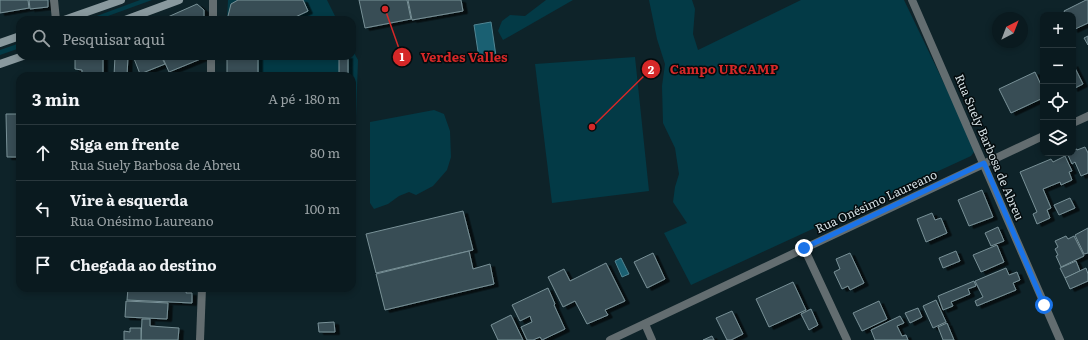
<!DOCTYPE html>
<html lang="pt">
<head>
<meta charset="utf-8">
<style>
	:root { --surface:#0a1a1f; --page:#132328; --text:#f1f3f6; --muted:#99a1a4; --line:#2a383d }
	body { margin:0; font-family:Literata,serif; background:var(--page); color:var(--text) }
	.controls { position:absolute; right:12px; top:12px; display:grid; overflow:hidden; border-radius:8px; box-shadow:0 2px 6px #0003 }
	.controls button { width:36px; height:36px; display:grid; place-items:center; padding:0; border:0; border-bottom:1px solid var(--line); background:var(--surface); color:var(--text); font:20px sans-serif }
	.compass { position:absolute; left:992px; top:12px; width:36px; height:36px; border-radius:50%; background:var(--surface); box-shadow:0 2px 6px #0003; rotate:42deg }
	.stop { position:absolute; width:12px; height:12px; margin:-9px; border:3px solid #1a73e8; border-radius:50%; background:#fff }
	.stop.end { background:#1a73e8; border-color:#fff; box-shadow:0 1px 4px #0008 }
	.list { margin:0; padding:0; list-style:none }
	h2 { display:flex; justify-content:space-between; align-items:center; height:52px; margin:0; padding:0 16px; font-size:17px }
	h2 small { font-size:13px; font-weight:400; color:var(--muted) }
	.list li { display:grid; grid-template-columns:26px 1fr auto; gap:12px; align-items:center; box-sizing:border-box; height:56px; padding:0 16px; border-top:1px solid var(--line) }
	.list b { display:block; font-size:15px; white-space:nowrap }
	.list p { margin:0; font-size:13px; white-space:nowrap; color:var(--muted) }
	.list em { font-size:13px; font-style:normal; color:var(--muted) }
	.icon { flex:none; width:22px; height:22px; fill:none; stroke:currentColor; stroke-width:2; stroke-linecap:round; stroke-linejoin:round }
	.map { position:relative; flex:none; width:1088px; height:340px; overflow:hidden }
	.search { position:absolute; background:var(--surface); box-shadow:0 2px 6px #0003; left:16px; top:16px; width:340px; height:44px; display:flex; align-items:center; gap:10px; box-sizing:border-box; padding:0 14px; border-radius:12px; color:var(--muted); font-size:15px }
	.panel { position:absolute; background:var(--surface); box-shadow:0 2px 6px #0003; left:16px; top:72px; width:340px; height:220px; border-radius:12px }
	.map>svg:first-child { display:block }
</style>
</head>
<body>
<div class="map">
<svg width="1088" height="340" viewBox="0 0 1088 340">
	<defs>
		<filter id="shadow"><feDropShadow dx="4.5" dy="2.5" stdDeviation="0" flood-color="#0009"/></filter>
	</defs>
	<rect width="100%" height="100%" fill="#0e2329"/>
	<!-- green -->
	<g fill="#033a46">
		<polygon points="140,0 152,0 97,20 86,20"/>
		<polygon points="228,0 327,0 337,20 227,20"/>
		<polygon points="546,0 573,0 503,40 498,31 502,21 510,15 525,16"/>
		<polygon points="649,0 692,0 695,9 693,34 698,50 801,0 904,0 975,148 974,152 971,156 691,285 664,233 687,223 673,202 675,187 679,174 675,148 663,123 662,86 665,64 657,39"/>
		<polygon points="20,43 20,48 0,55 0,50"/>
		<polygon points="352,49 358,60 352,233 352,76 227,76 227,56 352,56"/>
		<polygon points="635,57 649,191 552,203 535,64"/>
		<polygon points="434,110 444,114 450,131 451,157 447,170 433,186 416,195 409,192 399,196 388,204 374,209 370,203 370,122"/>
	</g>
	<!-- water -->
	<g fill="#1a6072" stroke="#518694">
		<polygon points="491,22 496,56 479,58 474,25"/>
		<polygon points="621,258 629,274 622,277 615,261"/>
	</g>
	<!-- building -->
	<g fill="#384e54" stroke="#799198" filter="url(#shadow)">
		<polygon points="0,0 28,0 29,8 0,13"/>
		<polygon points="29,0 48,0 48,7 30,9"/>
		<polygon points="238,0 303,0 308,11 289,20 227,20 231,4"/>
		<polygon points="359,0 407,0 411,19 365,28"/>
		<polygon points="408,0 461,0 463,11 412,20"/>
		<polygon points="1086,0 1088,0 1088,23 1073,30 1073,15 1066,15 1064,11"/>
		<polygon points="197,4 204,10 204,20 161,20"/>
		<polygon points="1088,36 1088,45 1084,38"/>
		<polygon points="75,56 103,56 103,76 82,76 82,70 75,69"/>
		<polygon points="115,56 128,56 127,76 114,76"/>
		<polygon points="133,56 161,56 165,64 140,74"/>
		<polygon points="162,56 203,56 203,58 169,72"/>
		<rect x="227" y="56" width="31" height="20"/>
		<rect x="339" y="56" width="9" height="20"/>
		<polygon points="1073,64 1083,84 1073,89"/>
		<polygon points="1035,72 1043,89 1043,98 1011,113 999,89"/>
		<polygon points="6,114 20,114 20,157 7,157"/>
		<polygon points="1085,147 1088,153 1088,173 1081,176 1075,162 1072,164 1067,153 1073,153 1073,150 1077,149 1077,150"/>
		<polygon points="1065,156 1072,171 1069,172 1072,180 1061,185 1060,182 1043,189 1051,208 1047,210 1050,218 1037,224 1033,214 1037,212 1020,172 1051,159 1053,162"/>
		<polygon points="982,190 993,217 969,226 958,200"/>
		<polygon points="1070,198 1075,208 1059,215 1054,205"/>
		<polygon points="463,211 473,250 376,273 366,234"/>
		<polygon points="932,213 935,220 941,218 947,233 926,242 917,219"/>
		<polygon points="998,227 1004,241 991,246 985,233"/>
		<polygon points="1088,228 1088,253 1084,254 1075,235"/>
		<polygon points="1066,236 1068,239 1074,236 1084,256 1061,267 1056,256 1058,255 1055,249 1058,247 1055,241"/>
		<polygon points="997,245 1004,262 981,272 973,255"/>
		<polygon points="469,251 473,269 490,264 494,284 385,310 376,274"/>
		<polygon points="956,251 960,261 943,268 939,258"/>
		<polygon points="653,253 665,279 647,288 634,262"/>
		<polygon points="850,253 864,283 850,290 848,286 842,289 834,272 840,269 836,259"/>
		<polygon points="1076,261 1080,271 1065,278 1060,268"/>
		<polygon points="606,263 625,301 605,310 608,315 587,324 575,301 563,307 548,277 564,269 570,281"/>
		<polygon points="1006,268 1009,275 1017,272 1020,280 1013,283 1016,290 977,306 975,301 983,297 975,281"/>
		<polygon points="1086,268 1088,274 1088,281 1070,289 1065,278"/>
		<polygon points="974,281 976,286 968,289 970,294 951,302 953,306 943,310 938,296"/>
		<polygon points="793,282 806,310 769,327 756,299"/>
		<polygon points="128,288 187,288 186,293 192,293 192,303 127,300"/>
		<polygon points="548,288 555,304 554,305 565,329 542,340 540,337 533,340 527,340 521,327 532,322 530,316 520,321 512,305"/>
		<polygon points="936,300 946,322 933,328 923,306"/>
		<polygon points="126,301 168,303 167,319 125,317"/>
		<polygon points="879,301 887,319 862,331 853,313"/>
		<polygon points="918,308 922,317 910,323 905,313"/>
		<polygon points="811,309 818,325 809,330 801,314"/>
		<polygon points="732,311 743,334 731,340 727,340 716,318"/>
		<polygon points="511,315 523,340 498,340 491,325"/>
		<polygon points="900,316 904,323 897,326 902,336 906,335 908,340 875,340 871,330"/>
		<polygon points="142,319 150,319 150,326 179,328 178,340 141,340"/>
		<polygon points="334,322 335,332 319,332 318,323"/>
		<polygon points="947,323 954,340 943,340 938,327"/>
		<polygon points="130,328 141,328 141,340 124,340 124,331 130,332"/>
		<polygon points="712,336 714,340 703,340"/>
	</g>
	<g fill="none" stroke-linecap="round" stroke-linejoin="round">
		<!-- minor -->
		<g stroke="#636d70" stroke-width="8">
			<polyline points="54,0 56,20"/>
			<polyline points="912,0 1060,340"/>
			<polyline points="213,20 213,0"/>
			<polyline points="211,76 211,56"/>
			<polyline points="1073,123 1088,116"/>
			<polyline points="804,248 847,340"/>
			<polyline points="645,324 652,340"/>
			<polyline points="200,340 202,288"/>
			<polyline points="610,340 1043,136"/>
		</g>
		<!-- secondary -->
		<g stroke="#89999e" stroke-width="8">
			<polyline points="64,20 121,0"/>
			<polyline points="125,20 179,0"/>
			<polyline points="0,43 20,36"/>
			<polyline points="0,64 23,56"/>
		</g>
	</g>
	<g fill="none" stroke-linecap="round" stroke-linejoin="round">
		<!-- route -->
		<polyline stroke="#1a73e8" stroke-width="5" points="804,248 984,163 1044,305"/>
	</g>
	<g text-anchor="middle" dominant-baseline="central" stroke-width="3" stroke-linejoin="round" paint-order="stroke">
		<!-- street labels -->
		<g font-size="12" fill="#d2dee2" stroke="#040b0d">
			<text transform="translate(990 147) rotate(67)">Rua Suely Barbosa de Abreu</text>
			<text transform="translate(876 201) rotate(-25)">Rua Onésimo Laureano</text>
		</g>
	</g>
	<!-- callouts -->
	<path fill="none" stroke="#d62828" stroke-width="1.5" d="M385 9L402 57M592 127L651 69"/>
	<g fill="#d62828" stroke="#040b0d" stroke-width="1.5">
		<circle cx="385" cy="9" r="4"/>
		<circle cx="592" cy="127" r="4"/>
		<circle cx="402" cy="57" r="10"/>
		<circle cx="651" cy="69" r="10"/>
	</g>
	<g font-size="12" text-anchor="middle" font-weight="bold" fill="#fff">
		<text x="402" y="61">1</text>
		<text x="651" y="74">2</text>
	</g>
	<g font-size="13" text-anchor="middle" font-weight="bold" fill="#d62828" stroke="#040b0d" stroke-width="3" stroke-linejoin="round" paint-order="stroke">
		<text x="464" y="62">Verdes Valles</text>
		<text x="724" y="74">Campo URCAMP</text>
	</g>
</svg>
<div class="controls">
<button>+</button>
<button>−</button>
<button><svg class="icon" aria-label="locate" viewBox="0 0 24 24"><circle cx="12" cy="12" r="6"/><path d="M12 2v4M12 18v4M2 12h4M18 12h4"/></svg></button>
<button><svg class="icon" aria-label="layers" viewBox="0 0 24 24"><path d="M12 4l9 5-9 5-9-5zM3 14l9 5 9-5"/></svg></button>
</div>
<svg class="compass" viewBox="-18 -18 36 36"><path d="M0-13l5 13h-10z" fill="#e53935"/><path d="M0 13l5-13h-10z" fill="#99a1a4"/></svg>
<div class="stop" style="left:1044px;top:305px"></div>
<div class="stop end" style="left:804px;top:248px"></div>
<div class="search"><svg class="icon" aria-label="search" viewBox="0 0 24 24"><circle cx="10" cy="10" r="6"/><path d="M15 15l6 6"/></svg>Pesquisar aqui</div>
<section class="panel">
<h2>3 min<small>A pé · 180 m</small></h2>
<ul class="list">
<li><svg class="icon" aria-label="ahead" viewBox="0 0 24 24"><path d="M12 20V5M6 11l6-6 6 6"/></svg><div><b>Siga em frente</b><p>Rua Suely Barbosa de Abreu</p></div><em>80 m</em></li>
<li><svg class="icon" aria-label="left" viewBox="0 0 24 24"><path d="M17 20v-9H6M10 6l-5 5 5 5"/></svg><div><b>Vire à esquerda</b><p>Rua Onésimo Laureano</p></div><em>100 m</em></li>
<li><svg class="icon" aria-label="arrive" viewBox="0 0 24 24"><path d="M6 21V4h12l-3 4 3 4H6"/></svg><div><b>Chegada ao destino</b></div></li>
</ul>
</section>
</div>
</body>
</html>
